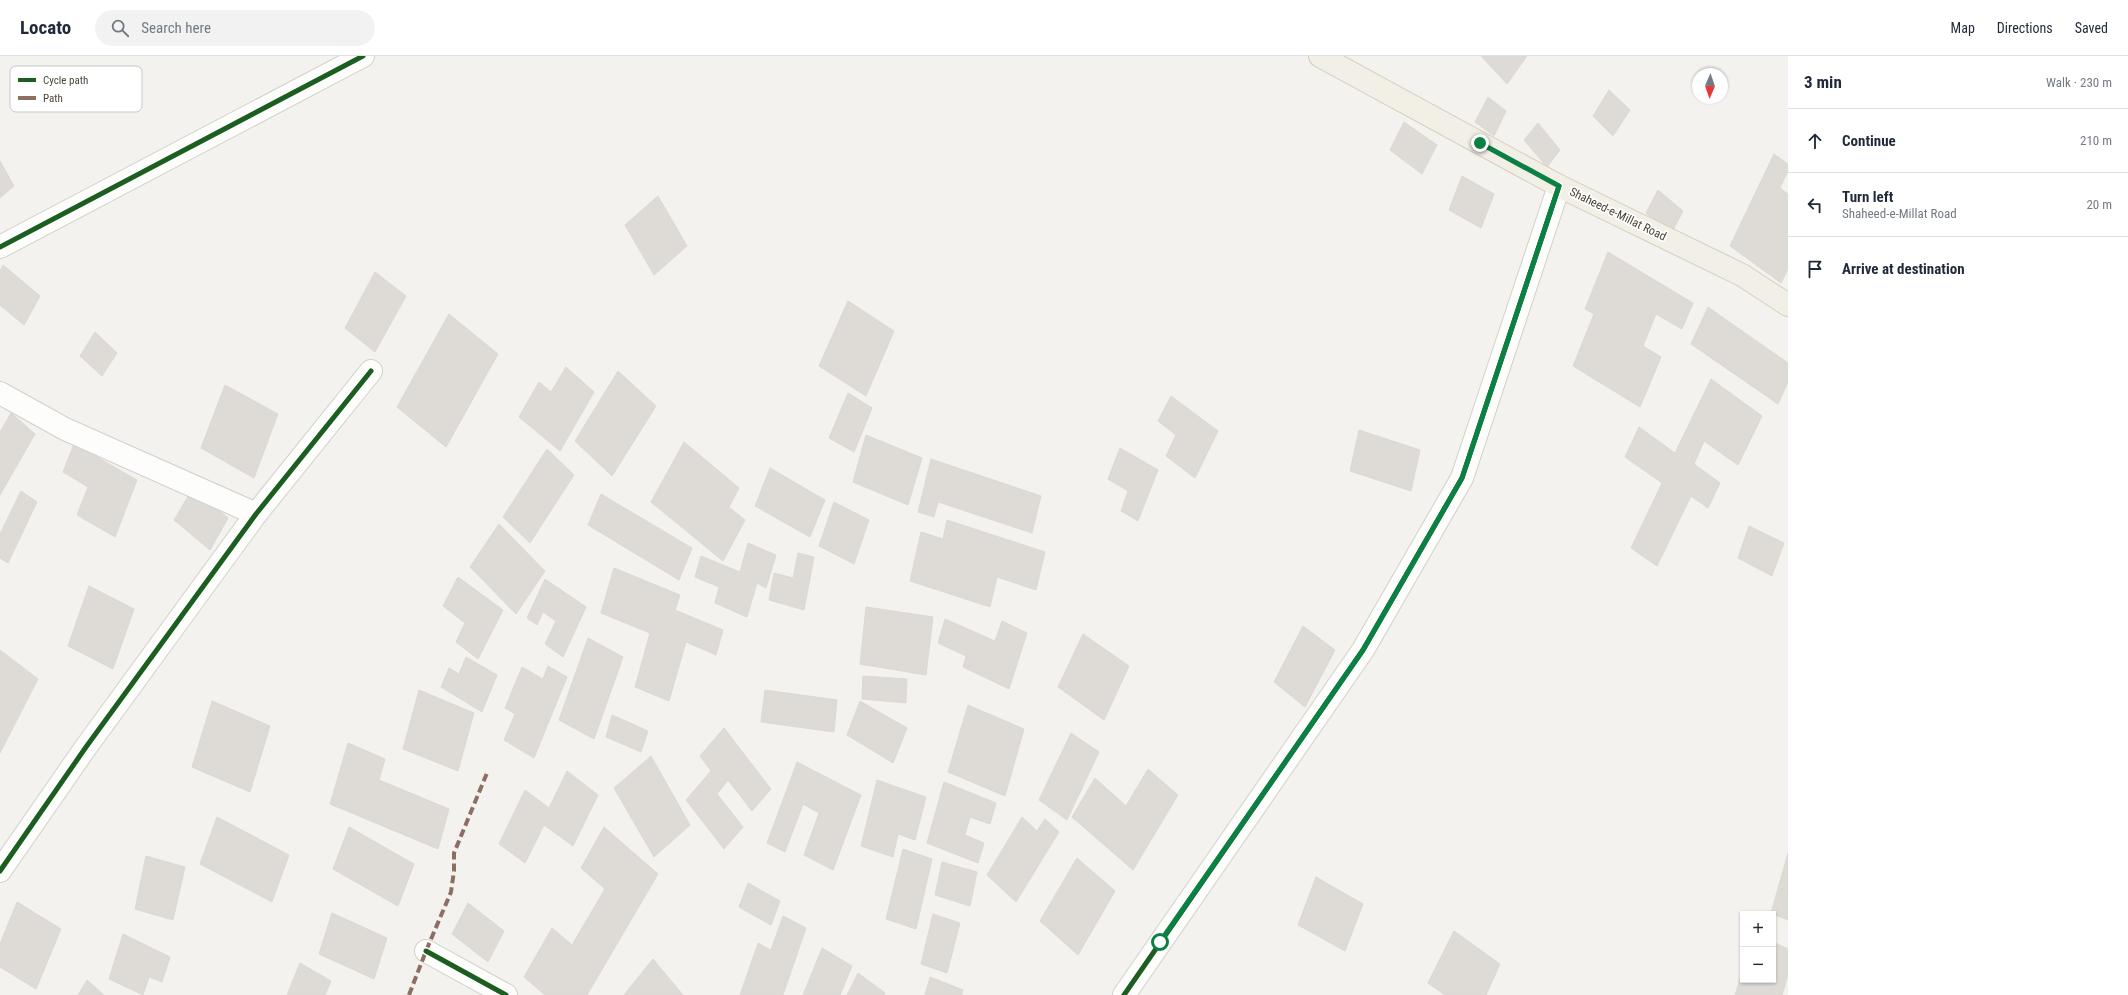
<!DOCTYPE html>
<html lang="en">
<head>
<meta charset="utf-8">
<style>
	:root { --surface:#fff; --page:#f2f2f3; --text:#1f2937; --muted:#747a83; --line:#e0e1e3 }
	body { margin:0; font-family:"Roboto Condensed",sans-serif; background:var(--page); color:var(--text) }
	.controls { position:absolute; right:12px; bottom:12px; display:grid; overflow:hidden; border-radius:0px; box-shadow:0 1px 3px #0004 }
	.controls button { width:36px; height:36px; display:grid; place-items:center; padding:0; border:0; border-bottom:1px solid var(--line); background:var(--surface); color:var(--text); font:20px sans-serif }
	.compass { position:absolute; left:1692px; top:12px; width:36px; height:36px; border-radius:50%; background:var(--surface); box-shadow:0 1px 3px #0004; rotate:182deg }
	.stop { position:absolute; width:12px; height:12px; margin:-9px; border:3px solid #0b8043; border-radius:50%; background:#fff }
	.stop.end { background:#0b8043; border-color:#fff; box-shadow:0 1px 4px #0008 }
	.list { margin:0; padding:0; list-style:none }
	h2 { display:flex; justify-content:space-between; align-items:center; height:52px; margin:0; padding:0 16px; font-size:17px }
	h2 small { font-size:13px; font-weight:400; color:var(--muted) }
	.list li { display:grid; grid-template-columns:26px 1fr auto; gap:12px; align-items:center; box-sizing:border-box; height:64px; padding:0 16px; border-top:1px solid var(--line) }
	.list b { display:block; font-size:15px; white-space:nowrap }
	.list p { margin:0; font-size:13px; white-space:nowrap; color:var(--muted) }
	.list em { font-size:13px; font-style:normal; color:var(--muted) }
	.icon { flex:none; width:22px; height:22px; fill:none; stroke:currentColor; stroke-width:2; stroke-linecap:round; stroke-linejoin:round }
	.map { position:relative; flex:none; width:1788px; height:939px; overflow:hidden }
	header { display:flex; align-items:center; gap:24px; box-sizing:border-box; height:56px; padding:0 20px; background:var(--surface); border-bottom:1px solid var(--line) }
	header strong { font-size:19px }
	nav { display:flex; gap:22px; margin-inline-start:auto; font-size:14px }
	.search { width:280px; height:36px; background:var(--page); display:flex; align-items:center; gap:10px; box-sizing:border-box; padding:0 14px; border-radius:22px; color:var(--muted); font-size:15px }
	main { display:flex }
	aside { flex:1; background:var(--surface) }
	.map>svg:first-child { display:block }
</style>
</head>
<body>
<header>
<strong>Locato</strong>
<div class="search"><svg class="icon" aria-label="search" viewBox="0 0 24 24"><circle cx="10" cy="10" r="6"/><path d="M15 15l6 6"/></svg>Search here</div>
<nav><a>Map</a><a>Directions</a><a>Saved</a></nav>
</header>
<main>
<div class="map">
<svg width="1788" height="939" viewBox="0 0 1788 939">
	<rect width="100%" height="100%" fill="#f4f2ee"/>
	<!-- building -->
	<g fill="#dedbd6" stroke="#dcd9d4">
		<polygon points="1481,0 1527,0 1507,28"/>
		<polygon points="1609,34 1630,54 1613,80 1593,60"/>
		<polygon points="1488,41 1506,55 1494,80 1475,66"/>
		<polygon points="1404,66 1437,89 1422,118 1390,94"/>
		<polygon points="1538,67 1560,94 1547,111 1524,84"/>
		<polygon points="1774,98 1788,108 1788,115 1780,132 1788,138 1788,213 1781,227 1730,190"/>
		<polygon points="0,105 14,130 0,142"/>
		<polygon points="1462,120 1494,138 1481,172 1449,154"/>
		<polygon points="1658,134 1683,155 1671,178 1646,157"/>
		<polygon points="658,140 687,190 654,219 625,169"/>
		<polygon points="1608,196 1693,247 1682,273 1656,258 1643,290 1661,301 1640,351 1573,310 1594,258 1585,253"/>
		<polygon points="3,209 40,240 24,269 0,249 0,215"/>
		<polygon points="375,216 406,240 375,296 345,272"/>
		<polygon points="848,245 894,275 866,340 819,310"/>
		<polygon points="1708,251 1788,307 1788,326 1778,348 1691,288"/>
		<polygon points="449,258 498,298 446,391 397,351"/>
		<polygon points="95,276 117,297 102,320 80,300"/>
		<polygon points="566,311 594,336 560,395 519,361 539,326 551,336"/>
		<polygon points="618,315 656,350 612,420 575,385"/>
		<polygon points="1711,323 1762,360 1738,409 1704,385 1694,408 1720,427 1708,452 1691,440 1657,510 1631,492 1662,427 1625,401 1639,371 1675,397"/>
		<polygon points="225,329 278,358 254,422 201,392"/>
		<polygon points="848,337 872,352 854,396 829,382"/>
		<polygon points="1171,340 1218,375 1195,422 1166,400 1176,379 1158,365"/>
		<polygon points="11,357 35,378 0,439 0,376"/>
		<polygon points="1359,374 1420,394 1411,435 1350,415"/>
		<polygon points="866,379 922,402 908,449 853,426"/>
		<polygon points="684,386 739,432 729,451 745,464 723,505 651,446"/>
		<polygon points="74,388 137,424 115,481 77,459 88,431 63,416"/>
		<polygon points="1120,392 1158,414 1138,465 1121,455 1128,435 1108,423"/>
		<polygon points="547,393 574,419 530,487 503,461"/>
		<polygon points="931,403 1041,440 1032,477 938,446 934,461 918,456"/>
		<polygon points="770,412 825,444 810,481 755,450"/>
		<polygon points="193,432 228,462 210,494 174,464"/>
		<polygon points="21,435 37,446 8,507 0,502 0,478"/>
		<polygon points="601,438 692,492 679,524 588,469"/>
		<polygon points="834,446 869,464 854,508 819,490"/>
		<polygon points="947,464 1045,496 1036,534 997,521 990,551 910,525 921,476 943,483"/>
		<polygon points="499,468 545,515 516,558 470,511"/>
		<polygon points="1749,470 1784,487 1772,520 1738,502"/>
		<polygon points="748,487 776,499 766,532 757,527 747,561 715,547 719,531 695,521 701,500 740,516"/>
		<polygon points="798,497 814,501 804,554 769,544 774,517 793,522"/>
		<polygon points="614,512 680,539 675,554 723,574 716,599 686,586 669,645 635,631 650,577 601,557"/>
		<polygon points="458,521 503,554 478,603 456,586 465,567 443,550"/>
		<polygon points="545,523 586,551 563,601 545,588 556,565 543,556 537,569 527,562"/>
		<polygon points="89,530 134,553 113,613 68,590"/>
		<polygon points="866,551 933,561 926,619 860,608"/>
		<polygon points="945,563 995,585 1002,565 1027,577 1009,633 963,611 966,600 938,587"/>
		<polygon points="1303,570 1335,594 1305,651 1274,626"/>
		<polygon points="1083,578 1129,610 1104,664 1058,631"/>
		<polygon points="588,582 623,601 594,683 559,664"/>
		<polygon points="0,594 38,623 0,697"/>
		<polygon points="466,601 497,619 482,656 441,631 449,612 459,618"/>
		<polygon points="548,610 567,621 534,702 504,684 515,658 505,652 522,611 543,623"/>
		<polygon points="863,620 907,623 906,647 862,643"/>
		<polygon points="419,634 474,657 458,715 403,693"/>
		<polygon points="765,634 837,644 834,676 761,666"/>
		<polygon points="212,645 270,670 250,736 192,711"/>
		<polygon points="860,645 907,672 893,707 847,679"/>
		<polygon points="968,649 1024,673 1005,740 948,716"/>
		<polygon points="612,659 648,675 641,696 606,681"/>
		<polygon points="724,672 771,733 752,755 728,724 717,738 743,771 724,793 686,744 711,715 700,700"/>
		<polygon points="1071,677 1099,696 1067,764 1039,744"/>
		<polygon points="348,687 385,703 379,724 449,753 438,793 330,748"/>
		<polygon points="651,700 690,769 654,801 614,732"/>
		<polygon points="797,706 861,739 833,814 804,799 819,757 803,748 785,796 767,787"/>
		<polygon points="1148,713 1178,739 1133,814 1072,761 1095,722 1126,750"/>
		<polygon points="567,715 598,739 573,790 544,769 525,807 499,788 525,734 549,752"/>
		<polygon points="877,724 926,741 915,784 898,778 893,801 861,790"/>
		<polygon points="944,726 996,747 990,768 970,761 965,779 984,787 978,807 927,787"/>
		<polygon points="217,761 289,799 272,846 200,808"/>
		<polygon points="1022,761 1037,775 1045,763 1059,776 1016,846 987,819"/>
		<polygon points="349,771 414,808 398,850 333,813"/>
		<polygon points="604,771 658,818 587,939 545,939 524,921 552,872 572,889 605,833 581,812"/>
		<polygon points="903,793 932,803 916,873 886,863"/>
		<polygon points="1788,797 1788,864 1771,857"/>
		<polygon points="146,800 185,811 173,864 135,853"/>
		<polygon points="1077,802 1115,835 1078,899 1040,865"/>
		<polygon points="942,806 977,816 970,850 935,839"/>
		<polygon points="1316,821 1363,848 1345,895 1298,869"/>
		<polygon points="748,827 780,845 771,869 739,851"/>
		<polygon points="17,846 61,873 36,933 0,911 0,888"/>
		<polygon points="468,847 504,875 488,906 452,878"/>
		<polygon points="332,857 387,882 374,923 319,898"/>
		<polygon points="933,858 960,867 947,917 921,908"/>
		<polygon points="783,860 806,872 783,939 740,939 758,887 771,894"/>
		<polygon points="1454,875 1500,908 1486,939 1445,939 1428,927"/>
		<polygon points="123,878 170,901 162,926 149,921 143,939 109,923"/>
		<polygon points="1773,886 1788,893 1788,919 1782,939 1735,939 1743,914 1743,924 1773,924"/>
		<polygon points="822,892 852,910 840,939 803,939"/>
		<polygon points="653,903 683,939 624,939"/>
		<polygon points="300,907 331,925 325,939 287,939"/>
		<polygon points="858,917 885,937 884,939 847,939"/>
		<polygon points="930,921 963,934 962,939 925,939"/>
		<polygon points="87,924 104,939 78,939"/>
	</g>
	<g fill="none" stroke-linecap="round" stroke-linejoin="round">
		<defs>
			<g id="minor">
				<polyline points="0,191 363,0"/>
				<polyline points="0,337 65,373 256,458"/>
				<polyline points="0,815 86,691 256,458 371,315"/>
				<polyline points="426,895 506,939"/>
				<polyline points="1124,939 1363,594 1462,422 1559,130"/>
			</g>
			<polyline id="major" points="1320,0 1559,130 1742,219 1788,249"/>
		</defs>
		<!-- minor casing -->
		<use href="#minor" stroke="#d2d0cb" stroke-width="24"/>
		<!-- major casing -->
		<use href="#major" stroke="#d6cebb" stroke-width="24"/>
		<!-- minor -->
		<use href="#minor" stroke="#fdfdfc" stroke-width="22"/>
		<!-- major -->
		<use href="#major" stroke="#f2efe6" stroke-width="22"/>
		<!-- quiet -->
		<polyline stroke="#8d6e63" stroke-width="4" stroke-dasharray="8 4" stroke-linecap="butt" points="409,939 426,895 451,836 454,815 454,797 487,717"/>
		<defs>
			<g id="cycleway">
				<polyline points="0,191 363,0"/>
				<polyline points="0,815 86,691 256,458 371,315"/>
				<polyline points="426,895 506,939"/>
				<polyline points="1124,939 1363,594 1462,422 1559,130"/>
			</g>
		</defs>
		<!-- cycleway casing -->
		<use href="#cycleway" stroke="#fff" stroke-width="8"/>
		<!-- cycleway -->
		<use href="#cycleway" stroke="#1b5e20" stroke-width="5"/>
	</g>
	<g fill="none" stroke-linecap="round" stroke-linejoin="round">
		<!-- route -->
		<polyline stroke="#0b8043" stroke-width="5" points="1160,886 1363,594 1462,422 1559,130 1480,87"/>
	</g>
	<g text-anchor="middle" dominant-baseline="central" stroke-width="3.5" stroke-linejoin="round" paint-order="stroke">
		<!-- street labels -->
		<g font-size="12" fill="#4b4439" stroke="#fff">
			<text transform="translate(1618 158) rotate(26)">Shaheed-e-Millat Road</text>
		</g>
	</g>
	<!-- legend -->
	<rect x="10" y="10" width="132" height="46" rx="6" fill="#fff" stroke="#c9c7c4" stroke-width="1"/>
	<rect x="18" y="22" width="18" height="4" fill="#1b5e20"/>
	<rect x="18" y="40" width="18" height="4" fill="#8d6e63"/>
	<g font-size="11" fill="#4b4439">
		<text x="43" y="28">Cycle path</text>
		<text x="43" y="46">Path</text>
	</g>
</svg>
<div class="controls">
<button>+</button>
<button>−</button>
</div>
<svg class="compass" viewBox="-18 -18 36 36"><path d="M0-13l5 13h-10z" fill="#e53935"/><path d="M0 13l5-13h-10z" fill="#747a83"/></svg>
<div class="stop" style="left:1160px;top:886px"></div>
<div class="stop end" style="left:1480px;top:87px"></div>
</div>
<aside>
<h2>3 min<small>Walk · 230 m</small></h2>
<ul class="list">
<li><svg class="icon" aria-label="ahead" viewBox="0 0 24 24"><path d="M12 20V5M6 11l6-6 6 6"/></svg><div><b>Continue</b></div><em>210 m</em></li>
<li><svg class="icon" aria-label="left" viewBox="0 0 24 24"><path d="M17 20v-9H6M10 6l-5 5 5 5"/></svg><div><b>Turn left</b><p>Shaheed-e-Millat Road</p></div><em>20 m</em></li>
<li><svg class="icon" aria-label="arrive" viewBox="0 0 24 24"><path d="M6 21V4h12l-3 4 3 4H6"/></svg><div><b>Arrive at destination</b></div></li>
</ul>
</aside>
</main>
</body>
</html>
